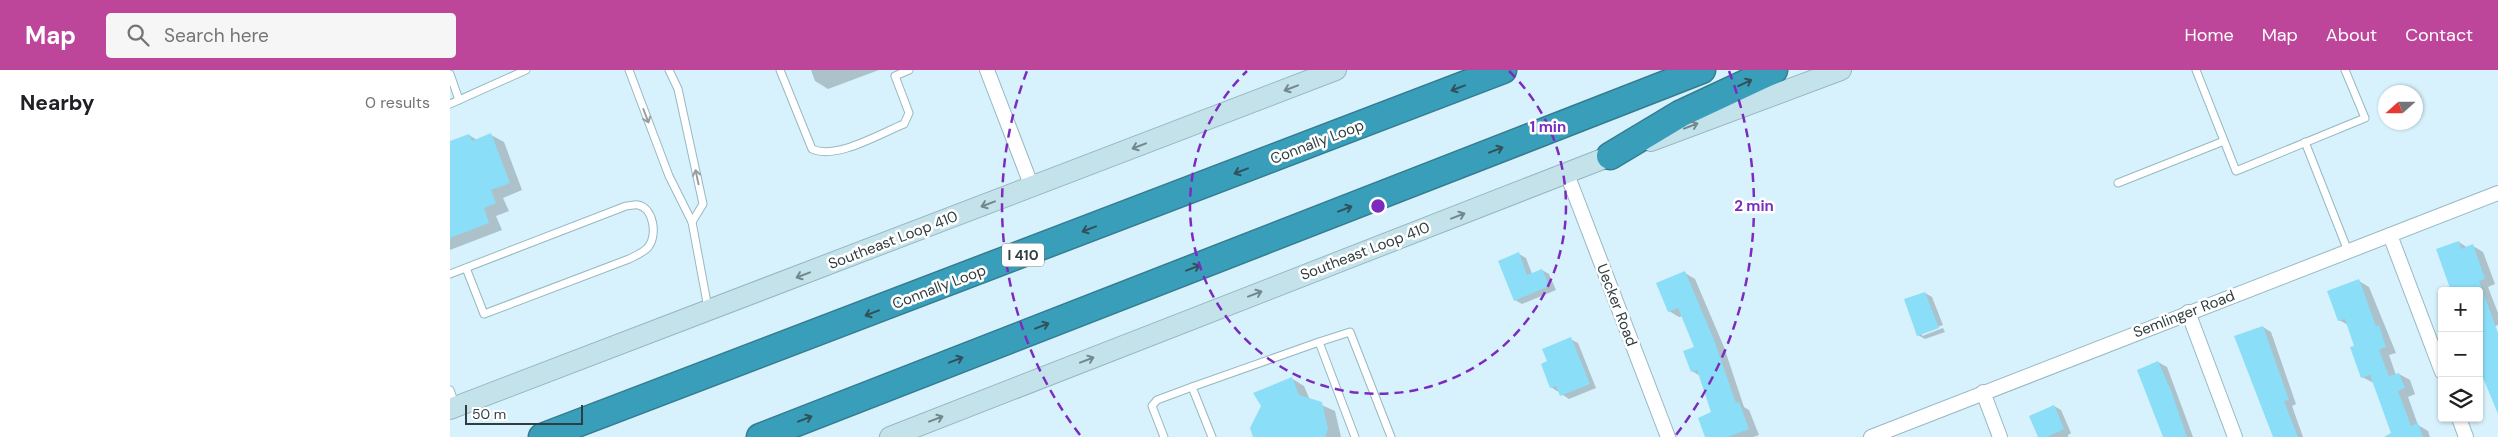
<!DOCTYPE html>
<html lang="en">
<head>
<meta charset="utf-8">
<style>
	:root { --surface:#fff; --page:#f6f6f6; --text:#202124; --muted:#757577; --line:#e0e0e0; --accent:#bd469b }
	body { margin:0; font-family:"DM Sans",sans-serif; background:var(--page); color:var(--text) }
	.controls { position:absolute; right:15px; bottom:15px; display:grid; overflow:hidden; border-radius:5px; box-shadow:0 1px 4px #0004 }
	.controls button { width:45px; height:45px; display:grid; place-items:center; padding:0; border:0; border-bottom:1px solid var(--line); background:var(--surface); color:var(--text); font:25px sans-serif }
	.compass { position:absolute; left:1928px; top:15px; width:45px; height:45px; border-radius:50%; background:var(--surface); box-shadow:0 1px 4px #0004; rotate:249deg }
	.scale { position:absolute; left:15px; bottom:12px; width:118px; box-sizing:border-box; padding-left:5px; border:2px solid #303e42; border-top:0; font-size:14px; line-height:18px; white-space:nowrap; color:#303e42; -webkit-text-stroke:4px #fff; paint-order:stroke }
	.list { margin:0; padding:0; list-style:none }
	h2 { display:flex; justify-content:space-between; align-items:center; height:65px; margin:0; padding:0 20px; font-size:21px }
	h2 small { font-size:16px; font-weight:400; color:var(--muted) }
	.icon { flex:none; width:28px; height:28px; fill:none; stroke:currentColor; stroke-width:2; stroke-linecap:round; stroke-linejoin:round }
	.map { position:relative; flex:none; width:2048px; height:367px; overflow:hidden }
	header { display:flex; align-items:center; gap:30px; box-sizing:border-box; height:70px; padding:0 25px; background:var(--accent); color:#fff }
	header strong { font-size:24px }
	nav { display:flex; gap:28px; margin-inline-start:auto; font-size:18px }
	.search { width:350px; height:45px; background:var(--page); display:flex; align-items:center; gap:12px; box-sizing:border-box; padding:0 18px; border-radius:5px; color:var(--muted); font-size:19px }
	main { display:flex }
	aside { flex:1; background:var(--surface) }
	.map>svg:first-child { display:block }
</style>
</head>
<body>
<header>
<strong>Map</strong>
<div class="search"><svg class="icon" aria-label="search" viewBox="0 0 24 24"><circle cx="10" cy="10" r="6"/><path d="M15 15l6 6"/></svg>Search here</div>
<nav><a>Home</a><a>Map</a><a>About</a><a>Contact</a></nav>
</header>
<main>
<aside>
<h2>Nearby<small>0 results</small></h2>
<ul class="list">
</ul>
</aside>
<div class="map">
<svg width="2048" height="367" viewBox="0 0 2048 367">
	<rect width="100%" height="100%" fill="#d7f2fc"/>
	<!-- shadow -->
	<g fill="#0003">
		<polygon points="361,0 429,0 378,19 365,11"/>
		<polygon points="19,65 27,70 41,65 54,72 72,120 53,128 59,141 46,146 52,160 0,180 0,72"/>
		<polygon points="2009,172 2018,178 2023,176 2033,182 2045,214 2038,217 2048,243 2048,255 2029,262 2029,221 2004,221"/>
		<polygon points="1069,184 1076,188 1082,204 1092,200 1099,204 1106,220 1072,234 1065,230"/>
		<polygon points="1235,203 1245,209 1274,277 1294,337 1299,340 1309,365 1303,367 1256,367 1263,343 1250,306 1242,301 1246,278 1233,246 1229,247 1219,241"/>
		<polygon points="1909,211 1919,217 1946,283 1939,285 1946,305 1949,304 1960,310 1965,324 1958,327 1968,355 1978,361 1980,367 1937,367 1942,364 1924,313 1912,307 1906,276 1898,255 1889,250"/>
		<polygon points="1475,223 1482,227 1493,255 1472,263 1472,266 1493,258 1495,262 1475,269 1468,265"/>
		<polygon points="1813,257 1821,262 1846,334 1842,336 1853,367 1824,367"/>
		<polygon points="1120,269 1128,273 1146,318 1119,329 1101,317"/>
		<polygon points="1708,292 1717,297 1743,367 1713,367"/>
		<polygon points="841,308 854,316 860,330 885,341 891,367 805,367"/>
		<polygon points="1604,336 1611,340 1621,363 1618,365 1618,367 1588,367"/>
	</g>
	<!-- building -->
	<g fill="#8adef8">
		<polygon points="41,63 60,113 41,120 46,133 34,138 39,153 0,168 0,71 19,64 22,71"/>
		<polygon points="2009,171 2011,179 2023,174 2035,209 2029,211 2048,263 2048,344 2029,298 2029,221 2001,221 1986,179"/>
		<polygon points="1069,182 1077,205 1092,199 1099,216 1064,231 1048,191"/>
		<polygon points="1235,201 1264,270 1286,333 1289,332 1299,359 1278,367 1255,367 1248,348 1261,342 1247,300 1241,302 1233,281 1244,277 1228,238 1218,242 1206,213"/>
		<polygon points="1909,209 1926,256 1929,255 1936,277 1929,280 1939,306 1949,303 1955,318 1948,321 1961,356 1968,353 1973,367 1934,367 1941,363 1920,305 1911,308 1900,277 1904,276 1895,249 1888,251 1877,221"/>
		<polygon points="1475,222 1489,258 1467,266 1454,229"/>
		<polygon points="1813,256 1839,330 1834,331 1848,367 1823,367 1784,266"/>
		<polygon points="1121,267 1140,314 1110,326 1106,316 1100,318 1091,294 1097,291 1092,279"/>
		<polygon points="1708,291 1722,323 1737,367 1713,367 1687,300"/>
		<polygon points="842,307 849,325 872,332 878,359 875,367 803,367 800,358 811,336 803,323"/>
		<polygon points="1604,335 1614,359 1597,367 1588,367 1579,346"/>
	</g>
	<g fill="none" stroke-linecap="round" stroke-linejoin="round">
		<defs>
			<g id="lane">
				<polyline points="179,0 219,106 242,152 258,238"/>
				<polyline points="219,0 228,19 253,134 242,152"/>
				<path d="M330 0 362 79C386 90 429 64 454 54L459 43 445 6 459 0"/>
				<polyline points="1746,0 1786,101 1915,48 1895,0"/>
				<polyline points="0,4 9,30"/>
				<polyline points="0,34 76,0"/>
				<polyline points="1855,72 1898,181"/>
				<polyline points="1668,113 1774,71"/>
				<path d="M0 204 176 136C180 136 185 134 188 135 204 138 207 165 199 176 195 182 185 186 179 189L34 244 16 198"/>
				<polyline points="869,272 900,262 941,367"/>
				<polyline points="0,320 5,334"/>
				<polyline points="714,367 702,336 707,330 742,317"/>
				<polyline points="762,367 742,317 869,272 905,367"/>
			</g>
			<g id="street">
				<polyline points="537,0 582,117"/>
				<polyline points="1117,104 1218,367"/>
				<polyline points="1940,165 1992,302"/>
				<polyline points="1738,242 1785,367"/>
				<polyline points="1533,322 1550,367"/>
				<polyline points="2009,348 2016,367"/>
				<polyline points="1421,367 2048,123"/>
			</g>
			<g id="secondary">
				<polyline points="1201,71 1391,0"/>
				<polyline points="0,339 886,0"/>
				<polyline points="440,367 1173,81"/>
			</g>
			<g id="highway">
				<polyline points="1160,86 1230,44 1324,0"/>
				<polyline points="92,367 1053,0"/>
				<polyline points="310,367 1252,0"/>
			</g>
		</defs>
		<!-- lane casing -->
		<use href="#lane" stroke="#97b8c2" stroke-width="9"/>
		<!-- street casing -->
		<use href="#street" stroke="#97b8c2" stroke-width="16"/>
		<!-- secondary casing -->
		<use href="#secondary" stroke="#97b8c2" stroke-width="22"/>
		<!-- highway casing -->
		<use href="#highway" stroke="#357c90" stroke-width="29"/>
		<!-- lane -->
		<use href="#lane" stroke="#fff" stroke-width="7"/>
		<!-- street -->
		<use href="#street" stroke="#fff" stroke-width="14"/>
		<!-- secondary -->
		<use href="#secondary" stroke="#c3e2ea" stroke-width="20"/>
		<!-- highway -->
		<use href="#highway" stroke="#389eba" stroke-width="26"/>
	</g>
	<!-- one-way arrows -->
	<defs><path id="oneway-shaft" d="M-6 0H5M1.5-3L5.5 0L1.5 3" fill="none" stroke-width="1.6" stroke-linecap="round" stroke-linejoin="round" transform="scale(1.25)"/></defs>
	<g stroke="#32515a">
		<use href="#oneway-shaft" transform="translate(1295 13) rotate(-25)"/>
		<use href="#oneway-shaft" transform="translate(1008 18) rotate(159)"/>
		<use href="#oneway-shaft" transform="translate(1046 80) rotate(-21)"/>
		<use href="#oneway-shaft" transform="translate(791 101) rotate(159)"/>
		<use href="#oneway-shaft" transform="translate(895 139) rotate(-21)"/>
		<use href="#oneway-shaft" transform="translate(639 159) rotate(159)"/>
		<use href="#oneway-shaft" transform="translate(743 198) rotate(-21)"/>
		<use href="#oneway-shaft" transform="translate(422 243) rotate(159)"/>
		<use href="#oneway-shaft" transform="translate(592 256) rotate(-21)"/>
		<use href="#oneway-shaft" transform="translate(506 290) rotate(-21)"/>
		<use href="#oneway-shaft" transform="translate(355 349) rotate(-21)"/>
	</g>
	<g stroke="#72888e">
		<use href="#oneway-shaft" transform="translate(841 18) rotate(159)"/>
		<use href="#oneway-shaft" transform="translate(1241 56) rotate(-21)"/>
		<use href="#oneway-shaft" transform="translate(689 76) rotate(159)"/>
		<use href="#oneway-shaft" transform="translate(538 134) rotate(159)"/>
		<use href="#oneway-shaft" transform="translate(1008 146) rotate(-21)"/>
		<use href="#oneway-shaft" transform="translate(353 205) rotate(159)"/>
		<use href="#oneway-shaft" transform="translate(805 224) rotate(-21)"/>
		<use href="#oneway-shaft" transform="translate(637 290) rotate(-21)"/>
		<use href="#oneway-shaft" transform="translate(486 349) rotate(-21)"/>
	</g>
	<g stroke="#989ea0">
		<use href="#oneway-shaft" transform="translate(196 46) rotate(69)"/>
		<use href="#oneway-shaft" transform="translate(247 107) rotate(-102)"/>
	</g>
	<!-- distance rings -->
	<g fill="none" stroke="#7b2cbf" stroke-width="2.5" stroke-dasharray="9 6">
		<path d="M1059 1A188 188 0 1 1 797 1"/>
		<path d="M630 365A376 376 0 0 1 577 1M1279 1A376 376 0 0 1 1226 365"/>
	</g>
	<g text-anchor="middle" dominant-baseline="central" stroke-width="5" stroke-linejoin="round" paint-order="stroke">
		<!-- shield labels -->
		<rect fill="#fff" stroke="#6e787b" stroke-width="1" x="552" y="173.5" width="42" height="23" rx="4"/>
		<g font-size="14" font-weight="bold" fill="#303e42">
			<text x="573" y="185">I 410</text>
		</g>
		<!-- street labels -->
		<g font-size="15" fill="#303e42" stroke="#fff">
			<text transform="translate(867 72) rotate(-21)">Connally Loop</text>
			<text transform="translate(443 170) rotate(-21)">Southeast Loop 410</text>
			<text transform="translate(915 181) rotate(-21)">Southeast Loop 410</text>
			<text transform="translate(489 217) rotate(-21)">Connally Loop</text>
			<text transform="translate(1167 235) rotate(69)">Uecker Road</text>
			<text transform="translate(1734 244) rotate(-21)">Semlinger Road</text>
		</g>
	</g>
	<circle cx="928" cy="136" r="8" fill="#7b2cbf" stroke="#fff" stroke-width="2.5"/>
	<g font-size="15" text-anchor="middle" font-weight="bold" fill="#7b2cbf" stroke="#fff" stroke-width="5" stroke-linejoin="round" paint-order="stroke">
		<text x="1098" y="62">1 min</text>
		<text x="1304" y="141">2 min</text>
	</g>
</svg>
<div class="controls">
<button>+</button>
<button>−</button>
<button><svg class="icon" aria-label="layers" viewBox="0 0 24 24"><path d="M12 4l9 5-9 5-9-5zM3 14l9 5 9-5"/></svg></button>
</div>
<svg class="compass" viewBox="-18 -18 36 36"><path d="M0-13l5 13h-10z" fill="#e53935"/><path d="M0 13l5-13h-10z" fill="#757577"/></svg>
<div class="scale">50 m</div>
</div>
</main>
</body>
</html>
